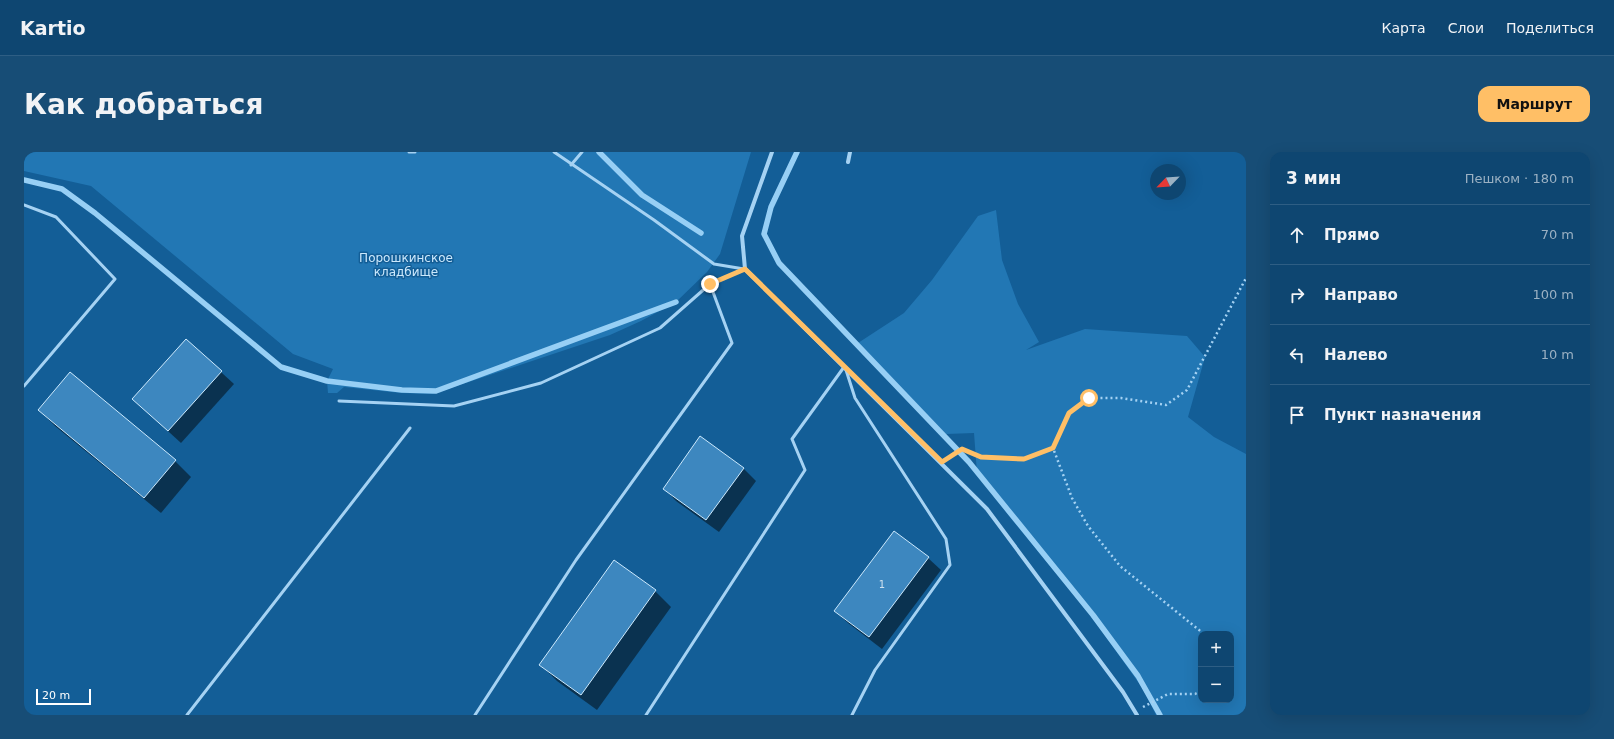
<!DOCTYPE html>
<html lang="ru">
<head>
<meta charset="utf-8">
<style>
	:root { --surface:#0e4671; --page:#174d76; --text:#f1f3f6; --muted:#9bb1c3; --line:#2e5e84; --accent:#ffbf66 }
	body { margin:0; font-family:"DejaVu Sans",sans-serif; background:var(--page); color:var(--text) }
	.controls { position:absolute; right:12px; bottom:12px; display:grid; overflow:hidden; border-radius:8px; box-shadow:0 4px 16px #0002 }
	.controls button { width:36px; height:36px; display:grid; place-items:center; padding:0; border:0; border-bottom:1px solid var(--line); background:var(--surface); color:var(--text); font:20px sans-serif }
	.compass { position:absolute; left:1126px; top:12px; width:36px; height:36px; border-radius:50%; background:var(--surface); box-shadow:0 4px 16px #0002; rotate:245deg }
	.scale { position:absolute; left:12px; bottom:10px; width:55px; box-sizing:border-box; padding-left:4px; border:2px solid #fff; border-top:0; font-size:11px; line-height:14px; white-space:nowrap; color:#fff; -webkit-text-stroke:3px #135e97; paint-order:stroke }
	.stop { position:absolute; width:12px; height:12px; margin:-9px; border:3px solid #ffbf66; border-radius:50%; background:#fff }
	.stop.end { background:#ffbf66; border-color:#fff; box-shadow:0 1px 4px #0008 }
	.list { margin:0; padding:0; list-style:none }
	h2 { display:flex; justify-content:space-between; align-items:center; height:52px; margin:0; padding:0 16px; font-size:17px }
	h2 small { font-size:13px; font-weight:400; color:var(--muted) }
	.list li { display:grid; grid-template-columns:26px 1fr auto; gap:12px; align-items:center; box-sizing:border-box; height:60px; padding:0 16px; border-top:1px solid var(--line) }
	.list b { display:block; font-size:15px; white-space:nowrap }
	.list em { font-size:13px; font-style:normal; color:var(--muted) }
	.icon { flex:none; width:22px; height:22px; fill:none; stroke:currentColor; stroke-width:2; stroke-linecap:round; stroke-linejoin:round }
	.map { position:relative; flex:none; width:1222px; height:563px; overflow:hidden; border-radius:12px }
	header { display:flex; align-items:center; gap:24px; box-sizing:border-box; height:56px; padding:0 20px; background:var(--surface); border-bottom:1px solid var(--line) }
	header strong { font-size:19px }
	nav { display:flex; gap:22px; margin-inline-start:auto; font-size:14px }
	.intro { display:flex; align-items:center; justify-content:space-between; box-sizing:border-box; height:96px; padding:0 24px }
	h1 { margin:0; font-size:28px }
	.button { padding:10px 18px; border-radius:12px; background:var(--accent); color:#111; font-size:14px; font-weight:700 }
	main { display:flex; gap:24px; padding:0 24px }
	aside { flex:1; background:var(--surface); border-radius:12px; box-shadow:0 4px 16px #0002 }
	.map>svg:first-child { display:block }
</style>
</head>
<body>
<header>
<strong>Kartio</strong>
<nav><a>Карта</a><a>Слои</a><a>Поделиться</a></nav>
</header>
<div class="intro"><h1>Как добраться</h1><a class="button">Маршрут</a></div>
<main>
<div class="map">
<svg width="1222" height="563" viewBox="0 0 1222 563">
	<rect width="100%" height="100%" fill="#135e97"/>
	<!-- green -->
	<g fill="#2277b4" fill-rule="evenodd">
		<polygon points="0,0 727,0 696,102 683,120 652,150 617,169 586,183 409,242 377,241 320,235 313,241 304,241 303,229 309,217 269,202 67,34 0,19"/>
		<path d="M972 58 978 108 994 152 1015 190 1002 198 1061 177 1163 184 1181 205 1164 265 1190 285 1222 302V563H1132L1119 537 1067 464 985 364 953 321 950 281 922 282 834 191 880 161 908 128 954 64ZM1177 482H1207V548H1177Z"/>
	</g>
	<!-- shadow -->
	<g fill="#0007">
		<polygon points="162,188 210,232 157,291 122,259"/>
		<polygon points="15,258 151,309 167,325 137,361 31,274"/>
		<polygon points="719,316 732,329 695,380 652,349 640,336"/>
		<polygon points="870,380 904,406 917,418 858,497 824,471 811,459"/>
		<polygon points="631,439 647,455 573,558 533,529 517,513"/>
	</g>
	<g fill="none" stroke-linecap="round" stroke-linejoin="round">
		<!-- stream -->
		<g stroke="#97cff5" stroke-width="5.5">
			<polyline points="575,0 618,43 677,81"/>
			<polyline points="773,0 747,55 740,82 755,111 945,310 1069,463 1114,524 1136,563"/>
			<polyline points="0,28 38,37 71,61 257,215 303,229 378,238 412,239 652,150"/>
		</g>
	</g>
	<!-- building -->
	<g fill="#3d87bf" stroke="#cce9fd">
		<polygon points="162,187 198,219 144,279 108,247"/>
		<polygon points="46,220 152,308 120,346 14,258"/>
		<polygon points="676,284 720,316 682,368 639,337"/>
		<polygon points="870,379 905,405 845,485 810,459"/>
		<polygon points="590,408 632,438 557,543 515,513"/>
	</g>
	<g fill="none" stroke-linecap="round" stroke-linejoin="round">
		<!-- path -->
		<g stroke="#a5d2f3" stroke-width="2.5" stroke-dasharray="2 3" stroke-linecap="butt">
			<polyline points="926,305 938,297 957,305 1000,307 1029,296"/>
			<polyline points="1180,482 1096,414 1064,374 1048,346 1029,296 1045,261 1065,246 1097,246 1142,253 1163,238 1222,126"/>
			<polyline points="1119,555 1144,542 1171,542 1177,539"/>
		</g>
		<!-- service -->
		<g stroke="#a5d2f3" stroke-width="3">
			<polyline points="385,0 391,0"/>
			<polyline points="530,0 630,68 690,112 720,117"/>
			<polyline points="547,13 558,0"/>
			<polyline points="0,53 32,65 91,127 0,234"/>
			<polyline points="822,218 831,246 922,387 926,413 851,518 828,563"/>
			<polyline points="315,249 430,254 517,231 636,176 686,132 721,117"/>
			<polyline points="163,563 386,276"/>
			<polyline points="451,563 552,408 708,191 686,132"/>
			<polyline points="622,563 781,318 768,287 820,215"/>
		</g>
		<!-- minor -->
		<g stroke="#a5d2f3" stroke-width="4">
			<polyline points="748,0 718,84 721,117 963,357 1099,540 1113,563"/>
			<polyline points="824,10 826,0"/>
		</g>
	</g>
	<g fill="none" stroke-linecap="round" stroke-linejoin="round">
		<!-- route -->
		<polyline stroke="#ffbf66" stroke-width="5" points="686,132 721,117 918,310 938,297 957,305 1000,307 1029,296 1045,261 1065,246"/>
	</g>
	<g text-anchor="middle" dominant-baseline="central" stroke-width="3" stroke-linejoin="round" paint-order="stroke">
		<!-- number labels -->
		<g font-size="10" fill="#cee1ef">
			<text x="858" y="432">1</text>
		</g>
		<!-- park labels -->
		<g font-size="12" fill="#cce9fd" stroke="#135e97">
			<text x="382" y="106">Порошкинское<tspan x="382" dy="14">кладбище</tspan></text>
		</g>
	</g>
</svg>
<div class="controls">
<button>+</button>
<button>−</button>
</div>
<svg class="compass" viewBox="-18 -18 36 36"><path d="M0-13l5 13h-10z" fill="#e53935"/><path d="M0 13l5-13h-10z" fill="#9bb1c3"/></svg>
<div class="scale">20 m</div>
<div class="stop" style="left:1065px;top:246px"></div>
<div class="stop end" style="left:686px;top:132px"></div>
</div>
<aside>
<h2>3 мин<small>Пешком · 180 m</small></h2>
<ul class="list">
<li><svg class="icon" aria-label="ahead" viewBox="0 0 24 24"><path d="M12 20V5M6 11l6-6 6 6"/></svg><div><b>Прямо</b></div><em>70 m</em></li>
<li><svg class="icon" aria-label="right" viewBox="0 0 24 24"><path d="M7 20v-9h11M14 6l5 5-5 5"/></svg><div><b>Направо</b></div><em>100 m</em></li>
<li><svg class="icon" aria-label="left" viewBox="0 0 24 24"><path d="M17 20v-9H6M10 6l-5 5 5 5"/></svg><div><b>Налево</b></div><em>10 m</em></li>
<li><svg class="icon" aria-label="arrive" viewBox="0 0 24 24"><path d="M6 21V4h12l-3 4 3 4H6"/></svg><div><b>Пункт назначения</b></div></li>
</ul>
</aside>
</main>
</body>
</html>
